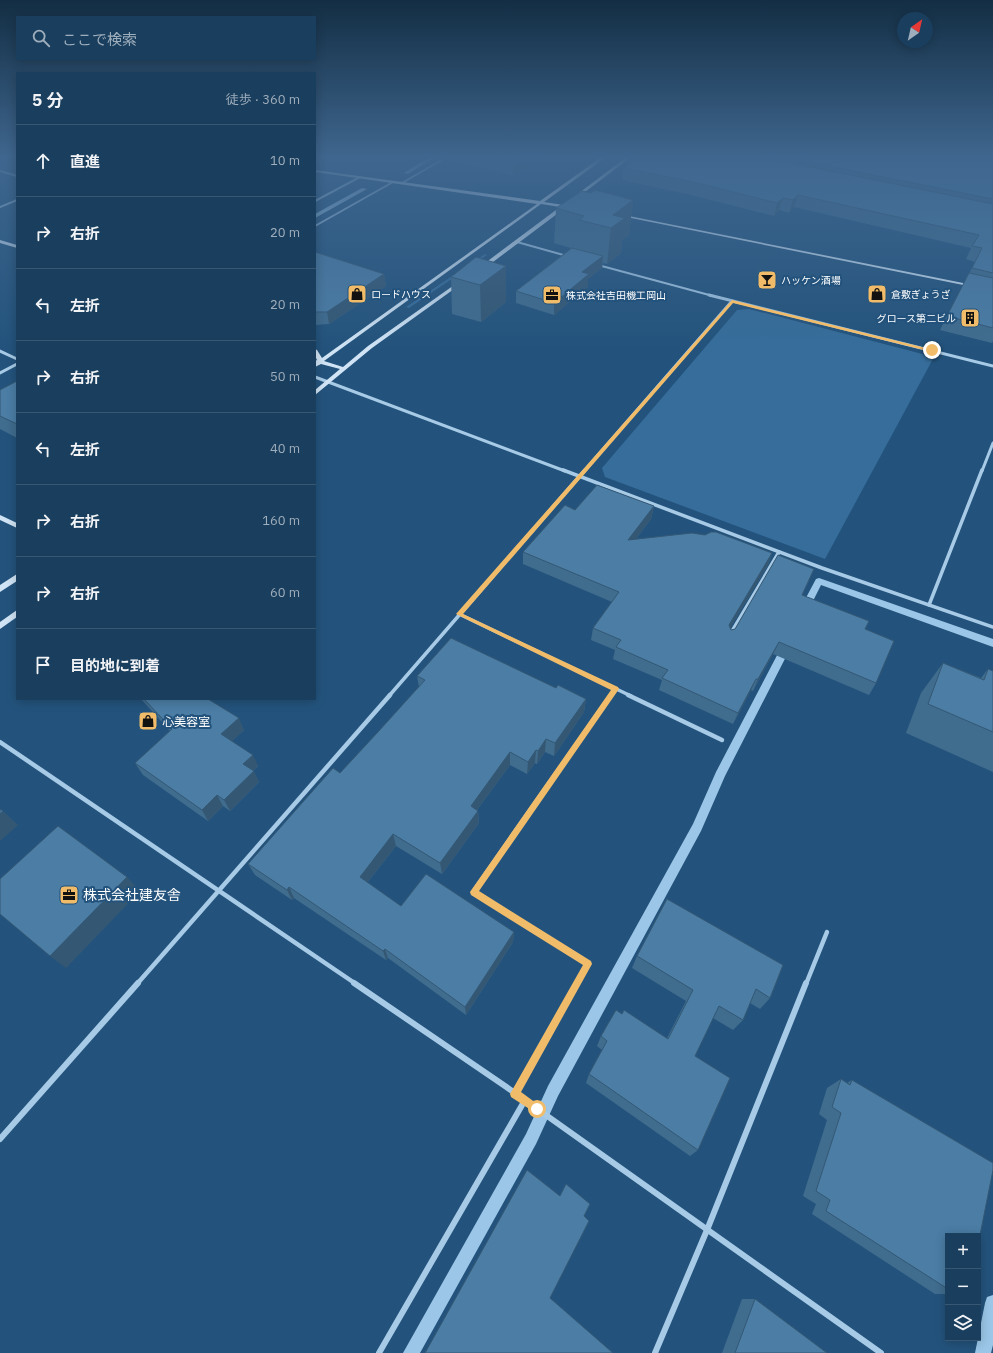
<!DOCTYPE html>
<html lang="ja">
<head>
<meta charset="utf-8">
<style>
	:root { --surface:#1a3e5d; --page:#234563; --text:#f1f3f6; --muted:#9faebc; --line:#385772 }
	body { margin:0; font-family:"IBM Plex Sans","Noto Sans JP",sans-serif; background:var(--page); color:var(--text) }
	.controls { position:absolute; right:12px; bottom:12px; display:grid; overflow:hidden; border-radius:0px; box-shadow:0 2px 10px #0003 }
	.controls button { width:36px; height:36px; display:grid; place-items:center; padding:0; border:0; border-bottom:1px solid var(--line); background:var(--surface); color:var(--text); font:20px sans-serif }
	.compass { position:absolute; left:897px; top:12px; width:36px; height:36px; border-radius:50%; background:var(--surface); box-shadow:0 2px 10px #0003; rotate:34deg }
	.stop { position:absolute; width:12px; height:12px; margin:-9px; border:3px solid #f1bc6a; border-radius:50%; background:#fff }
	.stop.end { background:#f1bc6a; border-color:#fff; box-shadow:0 1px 4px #0008 }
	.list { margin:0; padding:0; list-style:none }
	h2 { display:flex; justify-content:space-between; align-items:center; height:52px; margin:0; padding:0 16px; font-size:17px }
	h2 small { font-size:13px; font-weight:400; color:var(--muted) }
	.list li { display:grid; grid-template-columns:26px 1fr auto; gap:12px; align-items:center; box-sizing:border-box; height:72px; padding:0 16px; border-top:1px solid var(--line) }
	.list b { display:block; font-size:15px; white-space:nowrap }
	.list em { font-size:13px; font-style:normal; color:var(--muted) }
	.icon { flex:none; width:22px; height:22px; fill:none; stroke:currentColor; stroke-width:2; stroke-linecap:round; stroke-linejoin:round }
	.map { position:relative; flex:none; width:993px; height:1353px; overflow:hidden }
	.search { position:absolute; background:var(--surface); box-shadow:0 2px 10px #0003; left:16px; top:16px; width:300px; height:44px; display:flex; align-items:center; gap:10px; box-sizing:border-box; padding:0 14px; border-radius:0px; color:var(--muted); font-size:15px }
	.panel { position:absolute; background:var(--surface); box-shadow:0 2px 10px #0003; left:16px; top:72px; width:300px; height:628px; border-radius:0px }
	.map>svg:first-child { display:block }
</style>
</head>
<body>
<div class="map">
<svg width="993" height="1353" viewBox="0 0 993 1353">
	<rect width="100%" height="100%" fill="#23537c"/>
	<!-- green -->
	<g fill="#366d9a">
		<polygon points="485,254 487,255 409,308 406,307"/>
		<polygon points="749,309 934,357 825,559 605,477 602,468 737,310"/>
	</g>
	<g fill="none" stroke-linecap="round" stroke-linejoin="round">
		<!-- stream -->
		<g fill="#9bc6e7" fill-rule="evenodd">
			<polygon points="428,158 434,158 408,174 404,173"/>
			<polygon points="362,188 367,189 315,218 315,214"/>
			<polygon points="819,578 993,639 993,647 821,585 808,611 802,611 800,609 816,579"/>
			<polygon points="787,641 790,642 792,645 725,776 701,831 558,1096 536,1144 420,1353 403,1353 526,1134 548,1086 693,824 716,772 784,642"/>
			<polygon points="993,1295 993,1345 991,1353 975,1353 985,1303 987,1297"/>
		</g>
		<!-- street-far4 -->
		<g stroke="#a7cae6" stroke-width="2">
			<polyline points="0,171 17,176"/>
			<polyline points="402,183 445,158"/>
			<polyline points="315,201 360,177"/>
			<polyline points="0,207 17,200"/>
			<polyline points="315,226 393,182"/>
			<polyline points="517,242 567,256"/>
			<polyline points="598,265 713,296"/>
		</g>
		<!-- street-far3 -->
		<g stroke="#a7cae6" stroke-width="3">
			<polyline points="709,295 993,366"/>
			<polyline points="0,351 17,359"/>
			<polyline points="0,373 17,364"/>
			<polyline points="315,377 565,471"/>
			<polyline points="584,471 732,301"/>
			<polyline points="982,471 993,443"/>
		</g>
		<!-- street-far2 -->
		<g stroke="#a7cae6" stroke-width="3.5">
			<polyline points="563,470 822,568 993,627"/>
			<polyline points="929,605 982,470"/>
			<polyline points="459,614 631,696"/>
			<polyline points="731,633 779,552"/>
			<polyline points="389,696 585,470"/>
			<polyline points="610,696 615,689"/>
		</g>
		<!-- street-far1 -->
		<g stroke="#a7cae6" stroke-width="4.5">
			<polyline points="628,695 722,740"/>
			<polyline points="0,742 356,984"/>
			<polyline points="137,984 390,695"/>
			<polyline points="577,984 588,964 473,892 611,695"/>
			<polyline points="806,984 827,932"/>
		</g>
		<!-- street -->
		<g stroke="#a7cae6" stroke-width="6">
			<polyline points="354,983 505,1086 881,1353"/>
			<polyline points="515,1094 577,983"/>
			<polyline points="0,1139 138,983"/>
			<polyline points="379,1353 525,1100"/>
			<polyline points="655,1353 707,1230 806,983"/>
		</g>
		<!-- secondary -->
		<g fill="#d0e4f5" fill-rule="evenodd">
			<polygon points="600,158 605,158 544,202 570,206 572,206 572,208 565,208 485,268 481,268 481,266 560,207 541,204 324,361 343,367 368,346 457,283 461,284 372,348 315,395 315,390 340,369 321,364 315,367 315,361 317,360 315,356 315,349 317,350 322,358 537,204 315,172 315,170 540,201"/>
			<polygon points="625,158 630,158 577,198 575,198 575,196"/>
			<polygon points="619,214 993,289 993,291 621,216 619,215"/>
			<polygon points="0,240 17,245 17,248 0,243"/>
			<polygon points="0,515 17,523 17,528 0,520"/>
			<polygon points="17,574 17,581 0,592 0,585"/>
			<polygon points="17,610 17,617 0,629 0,622"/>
		</g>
	</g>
	<!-- wall -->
	<g fill="#406c8e">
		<polygon points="447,158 546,158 537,164 534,163 513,176 447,159"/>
		<polygon points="611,158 622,158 619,160"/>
		<polygon points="627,158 993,158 993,341 992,343 940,330 947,316 975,262 966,259 971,248 794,207 789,213 779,210 774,216 687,194 622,180 624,168 631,163 627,162"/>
		<polygon points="591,193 633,200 629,235 622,240 621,253 607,264 603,263 602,268 588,279 588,286 554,315 516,303 516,291 571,248 554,243 556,208"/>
		<polygon points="315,252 384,274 386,286 329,324 315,325"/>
		<polygon points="506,266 506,302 481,322 452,314 451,277"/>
		<polygon points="17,381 17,438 0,429 0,390"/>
		<polygon points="654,506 651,519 636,539 772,553 768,565 730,628 731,630 735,629 809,581 802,595 865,629 876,683 869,695 773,654 753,691 751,690 733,724 659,690 662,680 613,659 615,650 591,640 593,628 612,602 523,564 523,552 575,510"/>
		<polygon points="943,663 981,678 988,669 993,671 993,772 906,733 921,693"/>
		<polygon points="417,676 556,688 586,699 584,712 554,756 545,752 537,764 535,763 527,774 510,765 477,810 478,811 479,823 442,874 396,846 367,883 401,906 514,932 513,942 466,1015 388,958 386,960 294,898 292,900 255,875 248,864 340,773 378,732 419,687"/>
		<polygon points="141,699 208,699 244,730 232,741 258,766 253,771 259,782 230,811 223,806 208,821 143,775 135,763 170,731"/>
		<polygon points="667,899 770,998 760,1009 750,1003 743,1020 733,1030 713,1018 695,1056 698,1150 690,1156 586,1083 589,1074 602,1050 597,1046 601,1036 622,1014 667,1038 686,1001 632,968 637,956"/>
		<polygon points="841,1079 847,1083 852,1080 948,1236 948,1294 935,1294 812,1214 816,1204 803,1196 827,1120 819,1114 827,1088"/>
		<polygon points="742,1299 755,1299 827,1353 722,1353"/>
	</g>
	<!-- shaded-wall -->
	<g fill="#345874">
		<polygon points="315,158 325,158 315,163"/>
		<polygon points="523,158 535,158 534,163 513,176 513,164"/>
		<polygon points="537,158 546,158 537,164"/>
		<polygon points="799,158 808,158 804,161 803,163 795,172 798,160"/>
		<polygon points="798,195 794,207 789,213 793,200"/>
		<polygon points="783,198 779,210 774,216 777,203"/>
		<polygon points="633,200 629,235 622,240 621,253 607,264 611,228 613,215"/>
		<polygon points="603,256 602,268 588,279 588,286 554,315 554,303 582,272"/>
		<polygon points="506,266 506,302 481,322 480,285"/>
		<polygon points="384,274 386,286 329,324 327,312"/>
		<polygon points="654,506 651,519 626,552 628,540"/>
		<polygon points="772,553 768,565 725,637 729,625"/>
		<polygon points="779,642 773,654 753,691 758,679"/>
		<polygon points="756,679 751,690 733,724 738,713"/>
		<polygon points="586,699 584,712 554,756 555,743"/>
		<polygon points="239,718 244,730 227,746 221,734"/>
		<polygon points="546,739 545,752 537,764 538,751"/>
		<polygon points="536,750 535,763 527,774 528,762"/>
		<polygon points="510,752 510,765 471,818 471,806"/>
		<polygon points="253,755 258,766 248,776 243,764"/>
		<polygon points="254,771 259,782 230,811 224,800"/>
		<polygon points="217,795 223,806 208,821 202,810"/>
		<polygon points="3,811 18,825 0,841 0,814"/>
		<polygon points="478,811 479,823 442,874 440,863"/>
		<polygon points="393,834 396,846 363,888 360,877"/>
		<polygon points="127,877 140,891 66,968 50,956"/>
		<polygon points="289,887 294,898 292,900 287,890"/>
		<polygon points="514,932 513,942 466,1015 465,1007"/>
		<polygon points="385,949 388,958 386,960 383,951"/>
	</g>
	<!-- building -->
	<g fill="#4b7da5" stroke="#345874">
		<polygon points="490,158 523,158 513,164"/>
		<polygon points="638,158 767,158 993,204 993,273 972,268 982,248 972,246 979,235 798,195 793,200 783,198 777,203 689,181 624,168"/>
		<polygon points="791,158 799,158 798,160"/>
		<polygon points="806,158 993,158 993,199 804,161"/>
		<polygon points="595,190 633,200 613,215 625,218 611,228 579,220 584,216 556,208 582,191 591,193"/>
		<polygon points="572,248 603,256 582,272 589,274 554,303 516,291"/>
		<polygon points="315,252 384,274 327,312 315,312"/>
		<polygon points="476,257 506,266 480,285 451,277"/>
		<polygon points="969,273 993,278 993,328 947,316"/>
		<polygon points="17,381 17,424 0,416 0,390"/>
		<polygon points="597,485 654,506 628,540 692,533 705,535 711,532 716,532 772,553 729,625 731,630 735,629 778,555 814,569 802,595 869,621 865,629 894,641 876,683 779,642 758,679 756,679 738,713 662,678 668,670 616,647 621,640 593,628 619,592 523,552 565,505 575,510"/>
		<polygon points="451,638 556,688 558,685 586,699 555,743 546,739 538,751 536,750 528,762 510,752 471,806 478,811 440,863 393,834 360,877 401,906 426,874 514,932 465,1007 385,949 383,951 289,887 287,890 248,864 333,768 340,773 378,732 425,680 417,676"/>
		<polygon points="943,663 984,680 988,669 993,671 993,732 928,704"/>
		<polygon points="144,699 208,699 239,718 221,734 253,755 243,764 254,771 224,800 217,795 202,810 135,763 172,729"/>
		<polygon points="0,809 3,811 0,814"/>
		<polygon points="58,826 127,877 50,956 0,914 0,879"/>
		<polygon points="667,899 783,965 770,998 756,989 743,1020 719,1006 695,1056 730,1078 698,1150 589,1074 607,1041 601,1036 616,1010 622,1014 624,1010 668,1039 693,990 637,956"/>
		<polygon points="841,1079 850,1085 852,1080 993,1163 993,1170 978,1245 978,1236 948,1236 948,1289 826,1211 830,1200 816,1191 841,1113 832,1107"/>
		<polygon points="527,1170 560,1196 566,1184 590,1204 584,1216 589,1221 550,1298 613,1353 425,1353"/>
		<polygon points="755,1299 827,1353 735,1353"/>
	</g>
	<!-- sky -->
	<linearGradient id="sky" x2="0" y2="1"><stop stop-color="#132e44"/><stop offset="0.45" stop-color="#3f668e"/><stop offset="1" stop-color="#3f668e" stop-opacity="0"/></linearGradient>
	<rect width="993" height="348" fill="url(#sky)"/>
	<!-- route -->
	<polygon fill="#f1bc6a" points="732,300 934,350 932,352 733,303 463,614 618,687 619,689 479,891 591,961 592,964 521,1092 540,1106 541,1109 540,1112 537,1114 511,1097 510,1094 583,965 471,895 470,892 611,690 456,614"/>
	<!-- icons -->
	<defs>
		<symbol id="bar-square" viewBox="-11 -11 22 22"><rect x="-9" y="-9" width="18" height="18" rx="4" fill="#f1bc6a" stroke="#23537c"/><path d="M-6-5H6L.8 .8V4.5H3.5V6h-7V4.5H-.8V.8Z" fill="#111"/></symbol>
		<symbol id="shop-square" viewBox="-11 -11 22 22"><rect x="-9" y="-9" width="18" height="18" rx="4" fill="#f1bc6a" stroke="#23537c"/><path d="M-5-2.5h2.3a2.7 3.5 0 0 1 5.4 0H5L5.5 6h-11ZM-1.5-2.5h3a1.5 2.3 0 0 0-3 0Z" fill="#111"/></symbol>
		<symbol id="office-square" viewBox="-11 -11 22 22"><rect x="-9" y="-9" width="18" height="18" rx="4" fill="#f1bc6a" stroke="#23537c"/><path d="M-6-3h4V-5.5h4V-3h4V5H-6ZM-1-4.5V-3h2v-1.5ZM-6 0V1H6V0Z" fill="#111"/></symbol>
		<symbol id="building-square" viewBox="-11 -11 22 22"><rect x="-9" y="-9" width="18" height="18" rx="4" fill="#f1bc6a" stroke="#23537c"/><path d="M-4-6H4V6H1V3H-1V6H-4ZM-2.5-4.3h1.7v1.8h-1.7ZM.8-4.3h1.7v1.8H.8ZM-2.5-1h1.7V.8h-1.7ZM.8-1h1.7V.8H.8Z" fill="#111"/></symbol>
	</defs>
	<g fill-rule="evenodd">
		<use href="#bar-square" x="756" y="269" width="22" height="22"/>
		<use href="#shop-square" x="346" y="283" width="22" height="22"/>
		<use href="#shop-square" x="866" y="283" width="22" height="22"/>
		<use href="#office-square" x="541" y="284" width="22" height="22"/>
		<use href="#building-square" x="959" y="307" width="22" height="22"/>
		<use href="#shop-square" x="137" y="710" width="22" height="22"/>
		<use href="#office-square" x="58" y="884" width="22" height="22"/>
	</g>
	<g text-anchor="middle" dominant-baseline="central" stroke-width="4" stroke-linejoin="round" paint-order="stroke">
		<!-- far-poi labels -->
		<g font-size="10" fill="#fff" stroke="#23537c" text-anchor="start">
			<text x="781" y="280">ハッケン酒場</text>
			<text x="371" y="294">ロードハウス</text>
			<text x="891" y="294">倉敷ぎょうざ</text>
			<text x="566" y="295">株式会社吉田機工岡山</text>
			<text x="956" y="318" text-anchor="end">グロース第二ビル</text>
		</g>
		<!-- poi labels -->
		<g font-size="12" fill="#fff" stroke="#23537c" text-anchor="start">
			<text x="162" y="721">心美容室</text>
		</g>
		<!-- near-poi labels -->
		<g font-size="14" fill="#fff" stroke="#23537c" text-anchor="start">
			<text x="83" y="895">株式会社建友舎</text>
		</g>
	</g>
</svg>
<div class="controls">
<button>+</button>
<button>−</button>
<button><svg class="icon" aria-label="layers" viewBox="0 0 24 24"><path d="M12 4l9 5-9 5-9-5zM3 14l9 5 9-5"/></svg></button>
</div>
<svg class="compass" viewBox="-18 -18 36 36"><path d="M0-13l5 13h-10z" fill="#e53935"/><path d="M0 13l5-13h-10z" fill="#9faebc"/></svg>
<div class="stop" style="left:537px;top:1109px"></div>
<div class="stop end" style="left:932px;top:350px"></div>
<div class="search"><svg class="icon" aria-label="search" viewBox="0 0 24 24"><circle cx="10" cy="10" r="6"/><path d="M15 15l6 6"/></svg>ここで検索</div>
<section class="panel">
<h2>5 分<small>徒歩 · 360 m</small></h2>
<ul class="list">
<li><svg class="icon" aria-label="ahead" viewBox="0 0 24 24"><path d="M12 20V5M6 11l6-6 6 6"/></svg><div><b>直進</b></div><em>10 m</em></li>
<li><svg class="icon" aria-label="right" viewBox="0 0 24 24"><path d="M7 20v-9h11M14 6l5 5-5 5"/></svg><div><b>右折</b></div><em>20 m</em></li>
<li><svg class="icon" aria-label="left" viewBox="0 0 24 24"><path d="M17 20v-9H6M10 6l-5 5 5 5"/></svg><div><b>左折</b></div><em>20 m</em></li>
<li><svg class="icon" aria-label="right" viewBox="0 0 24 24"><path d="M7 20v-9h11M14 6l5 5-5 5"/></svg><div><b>右折</b></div><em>50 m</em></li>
<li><svg class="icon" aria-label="left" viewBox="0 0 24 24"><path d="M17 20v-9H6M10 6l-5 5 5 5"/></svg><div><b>左折</b></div><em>40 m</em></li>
<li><svg class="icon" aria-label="right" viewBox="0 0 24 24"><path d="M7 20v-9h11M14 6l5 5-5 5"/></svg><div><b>右折</b></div><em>160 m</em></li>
<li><svg class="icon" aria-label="right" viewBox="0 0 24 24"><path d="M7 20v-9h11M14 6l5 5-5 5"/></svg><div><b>右折</b></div><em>60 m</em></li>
<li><svg class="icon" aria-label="arrive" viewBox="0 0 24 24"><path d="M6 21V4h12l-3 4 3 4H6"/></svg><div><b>目的地に到着</b></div></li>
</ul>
</section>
</div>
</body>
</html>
